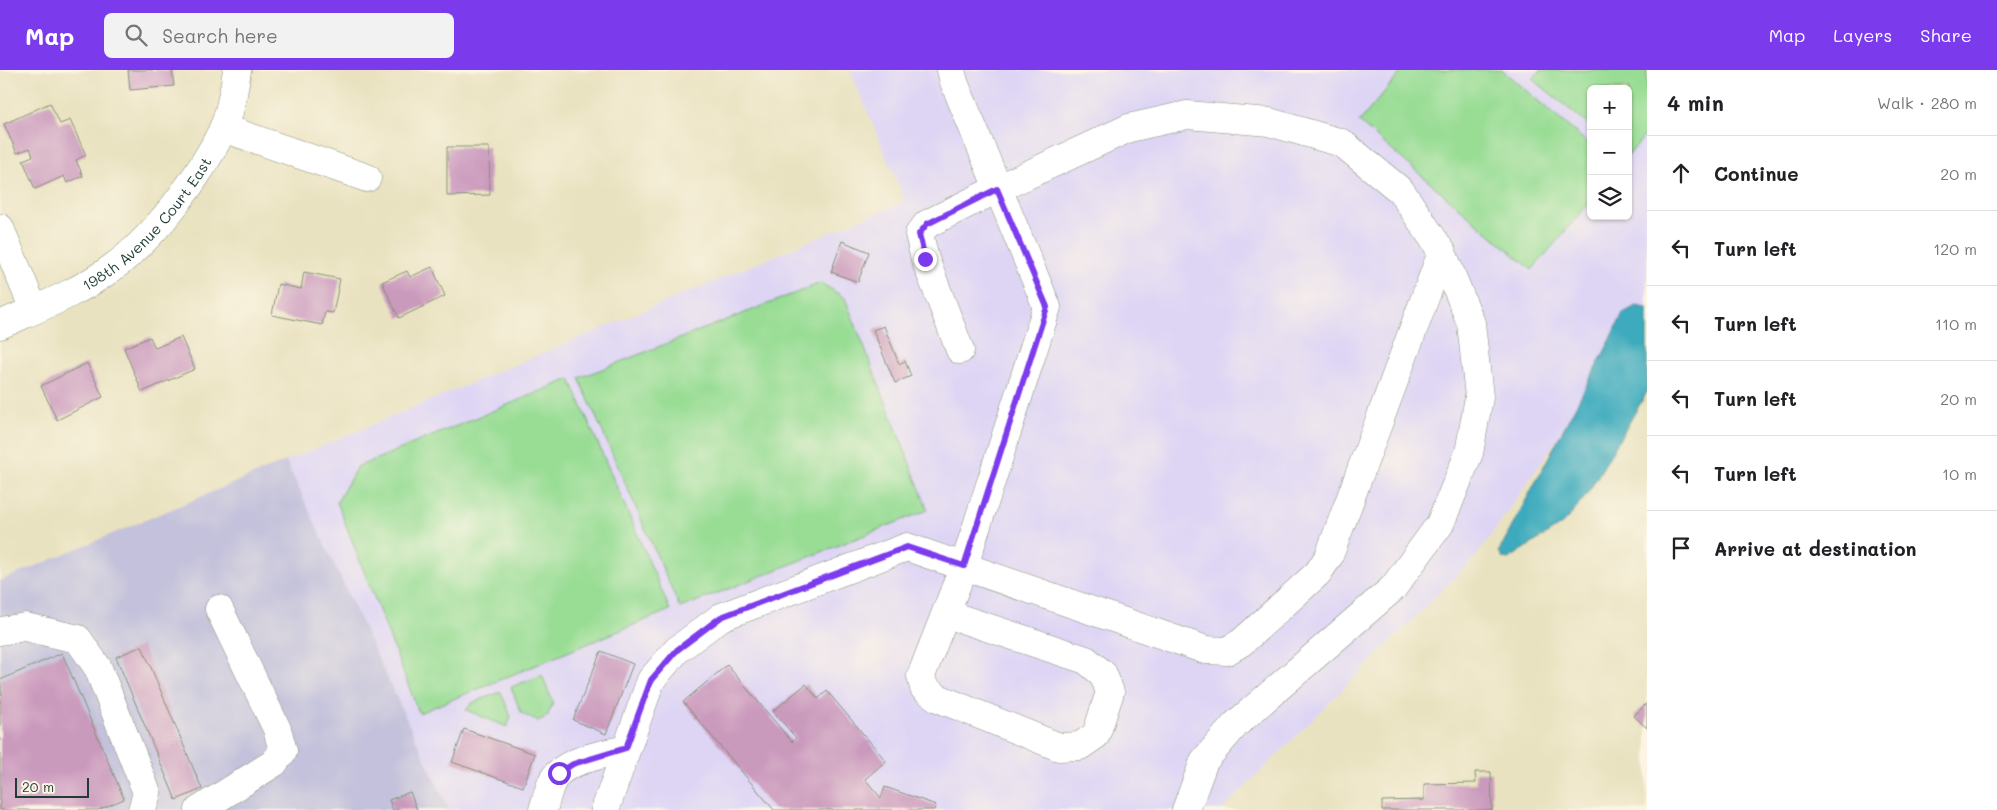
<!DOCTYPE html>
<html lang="en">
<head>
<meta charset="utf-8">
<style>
	:root { --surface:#fff; --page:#f2f2f2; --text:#202124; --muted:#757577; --line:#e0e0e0; --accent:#7c3aed }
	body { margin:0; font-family:Mali,sans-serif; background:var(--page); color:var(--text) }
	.controls { position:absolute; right:15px; top:15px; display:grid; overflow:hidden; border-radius:8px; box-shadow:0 1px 4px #0004 }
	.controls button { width:45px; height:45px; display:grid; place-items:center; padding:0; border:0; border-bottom:1px solid var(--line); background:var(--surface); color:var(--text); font:25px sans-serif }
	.scale { position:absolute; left:15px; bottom:12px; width:74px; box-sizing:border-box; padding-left:5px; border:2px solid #1f3d34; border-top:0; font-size:14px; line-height:18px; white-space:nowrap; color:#1f3d34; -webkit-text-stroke:4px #fcf5e5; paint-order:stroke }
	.stop { position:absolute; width:15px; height:15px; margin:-11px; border:4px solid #7c3aed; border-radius:50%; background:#fff }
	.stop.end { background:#7c3aed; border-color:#fff; box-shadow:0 1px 5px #0008 }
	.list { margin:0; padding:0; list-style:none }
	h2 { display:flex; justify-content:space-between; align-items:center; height:65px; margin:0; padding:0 20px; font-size:21px }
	h2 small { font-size:16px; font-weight:400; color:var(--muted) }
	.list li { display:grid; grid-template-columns:32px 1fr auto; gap:15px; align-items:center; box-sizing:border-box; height:75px; padding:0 20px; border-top:1px solid var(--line) }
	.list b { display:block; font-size:19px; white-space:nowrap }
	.list em { font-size:16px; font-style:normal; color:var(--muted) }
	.icon { flex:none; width:28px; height:28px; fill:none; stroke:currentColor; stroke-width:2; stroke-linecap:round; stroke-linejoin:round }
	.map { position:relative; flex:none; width:1647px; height:740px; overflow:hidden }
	header { display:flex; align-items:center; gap:30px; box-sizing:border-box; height:70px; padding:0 25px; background:var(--accent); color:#fff }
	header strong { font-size:24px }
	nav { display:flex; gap:28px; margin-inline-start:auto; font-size:18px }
	.search { width:350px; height:45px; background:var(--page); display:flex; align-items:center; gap:12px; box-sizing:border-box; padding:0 18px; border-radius:8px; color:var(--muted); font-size:19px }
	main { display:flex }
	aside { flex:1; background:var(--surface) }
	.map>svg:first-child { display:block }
</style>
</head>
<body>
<header>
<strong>Map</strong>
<div class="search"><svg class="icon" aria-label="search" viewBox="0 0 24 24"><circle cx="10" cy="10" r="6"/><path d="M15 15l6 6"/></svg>Search here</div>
<nav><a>Map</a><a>Layers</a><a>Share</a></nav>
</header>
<main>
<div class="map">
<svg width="1647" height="740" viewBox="0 0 1647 740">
	<rect width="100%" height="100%" fill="#fcf5e5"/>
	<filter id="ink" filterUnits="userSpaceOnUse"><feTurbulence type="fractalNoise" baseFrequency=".02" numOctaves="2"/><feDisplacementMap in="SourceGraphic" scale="10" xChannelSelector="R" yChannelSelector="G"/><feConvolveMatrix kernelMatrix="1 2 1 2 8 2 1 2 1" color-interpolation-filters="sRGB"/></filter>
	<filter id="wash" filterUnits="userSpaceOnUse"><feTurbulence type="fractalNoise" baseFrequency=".0096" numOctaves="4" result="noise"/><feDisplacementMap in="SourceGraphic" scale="20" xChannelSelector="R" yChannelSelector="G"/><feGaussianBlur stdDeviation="1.12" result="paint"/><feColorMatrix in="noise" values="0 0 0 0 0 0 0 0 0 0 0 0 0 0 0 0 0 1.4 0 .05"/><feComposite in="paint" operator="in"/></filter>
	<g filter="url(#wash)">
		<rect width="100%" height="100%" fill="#e9e2c0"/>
		<!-- built -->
		<path fill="#ded5f5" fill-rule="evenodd" d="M850 0H1647V239L1478 484 1222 740H449L286 391 905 131ZM1591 19H1628V146H1591Z"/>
		<!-- industrial -->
		<polygon fill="#c3c1db" points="286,391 449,740 0,740 0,511"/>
		<!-- green -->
		<g fill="#99dd95" stroke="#5c8d64">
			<polygon points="1403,0 1502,0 1591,76 1591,131 1532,200 1359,52"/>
			<polygon points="1541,0 1647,0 1647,63 1628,86 1628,19 1591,19 1591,57 1533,9"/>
			<polygon points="821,213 845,228 928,440 680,538 579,308"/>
			<polygon points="570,309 670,540 419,643 337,432 357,397"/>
			<polygon points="542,605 553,633 547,647 537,651 521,643 511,617"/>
			<polygon points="501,622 511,647 507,657 466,640 472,633"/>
		</g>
		<!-- water -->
		<polygon fill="#3eabbd" stroke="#2e7478" points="1636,236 1647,238 1647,322 1588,423 1573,443 1562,454 1509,489 1502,488 1499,481 1611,269 1623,243"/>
		<g id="blocks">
			<!-- building -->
			<g fill="#ca9abd">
				<polygon points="128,0 172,0 174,16 130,20"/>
				<polygon points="50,33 60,54 70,50 86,85 76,90 83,106 67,113 64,106 35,119 23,90 33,86 30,78 17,83 4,54"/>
				<polygon points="447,77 489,77 490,125 447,126"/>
				<polygon points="842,171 869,182 858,212 831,202"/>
				<polygon points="432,197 445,226 399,248 382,212 407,201 410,207"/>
				<polygon points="304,202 340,209 333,243 325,242 322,255 272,245 278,214 301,219"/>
				<polygon points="884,256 899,294 905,291 911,306 895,313 873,260"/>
				<polygon points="150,267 155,278 181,267 195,299 142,322 124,278"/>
				<polygon points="87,293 103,327 57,350 41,316"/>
				<polygon points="142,576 202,719 176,730 116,587"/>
				<polygon points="601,581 633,594 606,664 573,650"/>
				<polygon points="62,583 124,729 98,740 0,740 0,625 2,624 0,610"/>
				<polygon points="727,595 792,672 796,668 773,641 806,614 818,629 827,621 886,691 865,709 881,728 885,717 936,735 934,740 774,740 683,632"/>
				<polygon points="1647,633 1647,658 1634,646"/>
				<polygon points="464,659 535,684 523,717 452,692"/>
				<polygon points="1475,702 1491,702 1492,740 1382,740 1382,731 1424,730 1424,714 1476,713"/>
				<polygon points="410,722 417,740 393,740 389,730"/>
			</g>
		</g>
	</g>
	<g filter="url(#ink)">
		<use href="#blocks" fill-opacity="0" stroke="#84907a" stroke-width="1"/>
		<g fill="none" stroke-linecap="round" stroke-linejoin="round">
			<defs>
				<g id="minor">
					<polyline points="223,58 367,108"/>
					<polyline points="0,158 34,240"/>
					<path id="s1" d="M0 255C38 238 78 223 112 198 155 167 200 107 223 59 231 41 234 19 237 0"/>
					<polyline points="960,280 925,189 919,164 927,154 997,119 1129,58 1187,45 1269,52 1342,73 1401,121 1442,182 1471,253 1479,327 1469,383 1440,454 1393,518 1236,654 1204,691 1186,740"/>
					<polyline points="947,544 1086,590 1103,604 1110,622 1096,665 1080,676 1059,677 938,628 924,618 921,606 964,496 1047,237 954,12 951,0"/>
					<polyline points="0,561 25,557 78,569 98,598 147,723 142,740"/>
					<polyline points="199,740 274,693 283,681 277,659 219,539"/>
					<path d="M543 740C546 731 548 719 553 710 563 690 606 684 626 679"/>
					<polyline points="605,740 651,610 677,580 721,547 907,477 1206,580 1227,581 1242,572 1318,503 1329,486 1442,182"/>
				</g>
			</defs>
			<!-- minor casing -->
			<use href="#minor" stroke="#84907a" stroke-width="29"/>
			<!-- minor -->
			<use href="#minor" stroke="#fff" stroke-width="28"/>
		</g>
	</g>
	<g fill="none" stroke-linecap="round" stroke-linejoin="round" filter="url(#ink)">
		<!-- route -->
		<polyline stroke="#7c3aed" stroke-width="6" points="559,703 573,694 626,678 651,610 677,580 721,547 907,477 964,496 1047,237 997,119 927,154 919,164 925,189"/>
	</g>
	<g text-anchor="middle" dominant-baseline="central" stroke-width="4.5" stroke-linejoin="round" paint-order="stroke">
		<!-- street labels -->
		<g font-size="15" fill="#1f3d34" stroke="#fcf5e5">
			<text stroke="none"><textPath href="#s1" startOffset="182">198th Avenue Court East</textPath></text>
		</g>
	</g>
</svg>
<div class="controls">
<button>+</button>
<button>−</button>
<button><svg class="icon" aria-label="layers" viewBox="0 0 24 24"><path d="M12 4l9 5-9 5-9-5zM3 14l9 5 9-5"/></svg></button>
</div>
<div class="scale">20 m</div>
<div class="stop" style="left:559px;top:703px"></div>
<div class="stop end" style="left:925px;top:189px"></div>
</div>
<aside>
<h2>4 min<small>Walk · 280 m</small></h2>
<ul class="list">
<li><svg class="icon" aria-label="ahead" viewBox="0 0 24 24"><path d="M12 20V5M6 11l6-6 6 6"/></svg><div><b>Continue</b></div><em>20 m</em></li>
<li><svg class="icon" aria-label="left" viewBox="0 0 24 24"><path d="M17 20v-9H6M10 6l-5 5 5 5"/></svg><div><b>Turn left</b></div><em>120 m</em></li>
<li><svg class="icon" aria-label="left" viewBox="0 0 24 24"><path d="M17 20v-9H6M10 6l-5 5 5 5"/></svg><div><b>Turn left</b></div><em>110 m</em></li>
<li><svg class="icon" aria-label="left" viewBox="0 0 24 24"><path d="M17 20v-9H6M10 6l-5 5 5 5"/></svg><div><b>Turn left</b></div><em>20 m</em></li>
<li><svg class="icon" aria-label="left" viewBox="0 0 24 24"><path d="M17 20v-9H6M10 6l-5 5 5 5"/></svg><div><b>Turn left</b></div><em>10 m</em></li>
<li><svg class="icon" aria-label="arrive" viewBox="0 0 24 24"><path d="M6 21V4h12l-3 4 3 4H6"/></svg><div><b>Arrive at destination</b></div></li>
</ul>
</aside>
</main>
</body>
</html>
